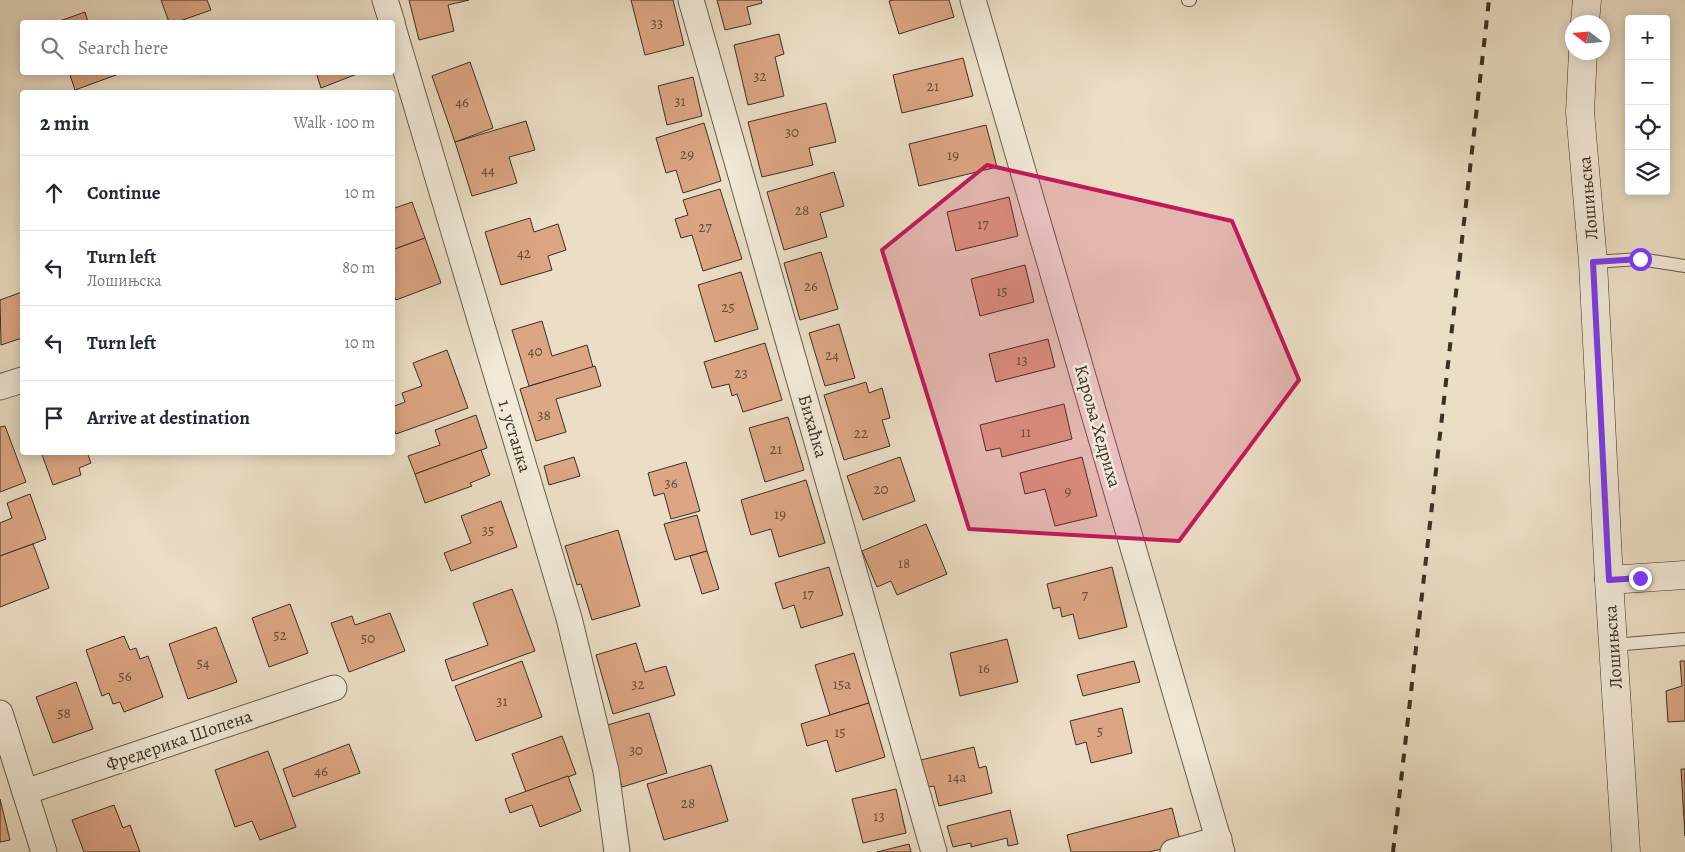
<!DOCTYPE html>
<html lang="en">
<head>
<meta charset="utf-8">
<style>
	:root { --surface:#fff; --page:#f2f2f3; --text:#1f2937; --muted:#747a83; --line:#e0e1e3 }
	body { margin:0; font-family:Alegreya,serif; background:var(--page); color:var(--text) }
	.controls { position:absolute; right:15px; top:15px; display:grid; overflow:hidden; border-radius:5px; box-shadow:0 2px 12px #0003 }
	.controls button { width:45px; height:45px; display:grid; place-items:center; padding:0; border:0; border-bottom:1px solid var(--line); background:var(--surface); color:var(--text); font:25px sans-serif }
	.compass { position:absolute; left:1565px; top:15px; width:45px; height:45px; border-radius:50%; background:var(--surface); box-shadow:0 2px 12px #0003; rotate:286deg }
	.stop { position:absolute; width:15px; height:15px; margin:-11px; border:4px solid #7c3aed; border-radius:50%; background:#fff }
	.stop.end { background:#7c3aed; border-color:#fff; box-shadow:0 1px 5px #0008 }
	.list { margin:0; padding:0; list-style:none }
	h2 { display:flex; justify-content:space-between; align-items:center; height:65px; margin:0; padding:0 20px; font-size:21px }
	h2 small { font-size:16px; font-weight:400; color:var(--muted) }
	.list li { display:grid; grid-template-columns:32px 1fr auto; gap:15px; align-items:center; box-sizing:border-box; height:75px; padding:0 20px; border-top:1px solid var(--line) }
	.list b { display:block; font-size:19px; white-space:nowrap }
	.list p { margin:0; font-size:16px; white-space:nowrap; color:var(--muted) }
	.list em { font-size:16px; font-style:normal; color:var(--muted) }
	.icon { flex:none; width:28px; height:28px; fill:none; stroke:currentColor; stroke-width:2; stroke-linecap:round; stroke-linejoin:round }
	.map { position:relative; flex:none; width:1685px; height:852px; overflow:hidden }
	.search { position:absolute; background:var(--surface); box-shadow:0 2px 12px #0003; left:20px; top:20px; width:375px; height:55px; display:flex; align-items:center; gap:12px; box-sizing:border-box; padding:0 18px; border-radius:5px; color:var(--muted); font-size:19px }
	.panel { position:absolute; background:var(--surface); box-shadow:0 2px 12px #0003; left:20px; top:90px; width:375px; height:365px; border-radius:5px }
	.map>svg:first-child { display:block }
</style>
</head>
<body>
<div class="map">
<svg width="1685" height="852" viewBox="0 0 1685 852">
	<rect width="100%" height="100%" fill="#ebdec5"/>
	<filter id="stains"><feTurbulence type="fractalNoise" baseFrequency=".004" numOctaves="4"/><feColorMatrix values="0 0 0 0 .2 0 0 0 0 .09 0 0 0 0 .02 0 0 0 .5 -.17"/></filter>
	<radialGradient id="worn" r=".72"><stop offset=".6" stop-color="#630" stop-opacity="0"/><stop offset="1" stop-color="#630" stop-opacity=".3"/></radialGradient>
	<!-- building -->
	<g fill="#dca583" stroke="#3a3125">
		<polygon points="161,0 207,0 211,10 177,22 169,22"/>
		<polygon points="409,0 469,0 448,5 454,31 419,40"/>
		<polygon points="631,0 673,0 684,45 645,55"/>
		<polygon points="717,0 761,0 762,3 747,7 751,24 725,30"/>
		<polygon points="894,0 949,0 954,17 899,34 889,1"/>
		<polygon points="85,12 88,22 57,22"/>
		<polygon points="779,34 784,54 775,57 784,96 748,105 734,45"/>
		<polygon points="963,58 973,96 902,113 893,75"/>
		<polygon points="470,62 493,128 455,142 432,76"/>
		<polygon points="69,72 115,72 116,75 75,90"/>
		<polygon points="316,72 362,72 321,88"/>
		<polygon points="693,77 702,116 667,125 658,86"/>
		<polygon points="826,103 836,142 809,148 813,165 762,177 748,122"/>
		<polygon points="526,121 535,150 509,157 517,183 472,196 455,142"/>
		<polygon points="704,123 721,181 683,193 676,170 666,173 656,138"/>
		<polygon points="986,125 997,167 919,186 909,144"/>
		<polygon points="834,172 844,206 820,213 827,237 784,250 767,192"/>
		<polygon points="720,189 742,259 703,271 692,235 681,238 675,219 688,215 683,200"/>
		<polygon points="1009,197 1018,236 956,251 947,212"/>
		<polygon points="412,202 425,238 392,250 392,209"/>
		<polygon points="530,218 534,232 558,224 566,250 548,256 552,270 501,285 485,232"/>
		<polygon points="425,238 441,283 396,300 392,291 392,250"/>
		<polygon points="821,252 838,309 800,320 784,263"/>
		<polygon points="1025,265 1034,302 980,316 971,279"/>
		<polygon points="741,272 758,329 715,342 698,285"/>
		<polygon points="22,292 22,338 1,345 0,300"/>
		<polygon points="542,321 552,356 587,345 593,367 529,386 512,330"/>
		<polygon points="839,324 855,378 825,386 809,333"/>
		<polygon points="1048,339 1055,367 996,382 989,354"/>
		<polygon points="765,343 782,400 743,412 737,394 732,396 729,384 712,388 704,362"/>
		<polygon points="447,350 468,408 396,434 392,424 392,407 405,402 402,393 422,386 413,363"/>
		<polygon points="595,366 601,386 556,399 566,432 536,441 520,389"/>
		<polygon points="866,382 869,393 882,388 890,418 882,420 890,446 844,460 824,395"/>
		<polygon points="1064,404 1072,439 1002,457 1000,448 986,451 980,425"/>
		<polygon points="476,415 487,448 415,474 408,456 440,445 435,430"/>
		<polygon points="788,417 804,470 765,482 749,428"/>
		<polygon points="5,426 26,482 0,492 0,427"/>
		<polygon points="481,450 490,475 470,483 472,486 425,503 415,474"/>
		<polygon points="41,452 87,452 91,463 79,468 81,475 53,485"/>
		<polygon points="574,457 580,476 549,485 544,466"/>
		<polygon points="900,457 915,501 863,520 847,476"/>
		<polygon points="1082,457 1097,516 1055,526 1045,489 1025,494 1020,473"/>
		<polygon points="686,462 700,511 671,519 664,493 654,496 648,473"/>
		<polygon points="806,480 825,543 779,557 771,529 751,535 741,500"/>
		<polygon points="30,494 46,539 0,556 0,523 12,518 7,503"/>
		<polygon points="501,501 517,547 451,571 444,553 471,543 461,516"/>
		<polygon points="697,515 707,551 675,560 664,524"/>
		<polygon points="926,524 947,574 897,595 891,581 877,587 862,551"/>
		<polygon points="618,530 640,606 592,620 581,584 577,585 565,546"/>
		<polygon points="33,544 49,588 0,607 0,556"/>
		<polygon points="707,551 719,589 702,594 690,556"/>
		<polygon points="829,567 843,615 801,628 794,605 783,609 775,583"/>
		<polygon points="1112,567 1127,627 1079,639 1073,614 1062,617 1060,607 1053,609 1047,584"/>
		<polygon points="512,589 535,651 452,681 445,660 488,645 473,603"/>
		<polygon points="290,604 308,653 269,667 252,618"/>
		<polygon points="390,613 405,651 349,672 331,623 352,616 355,625"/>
		<polygon points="216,627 237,682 188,699 169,644"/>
		<polygon points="124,636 130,650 136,648 140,659 148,656 163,697 124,712 120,702 113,704 109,693 102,696 86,650"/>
		<polygon points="1007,639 1018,682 960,696 950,653"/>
		<polygon points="636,643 645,672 666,666 675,695 613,714 596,655"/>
		<polygon points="854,653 869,703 830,715 815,665"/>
		<polygon points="522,661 542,717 476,741 455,686"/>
		<polygon points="1134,661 1140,682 1083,696 1077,675"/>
		<polygon points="1680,661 1685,661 1685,721 1668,722 1666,691 1682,686"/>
		<polygon points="76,682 93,729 53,743 36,697"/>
		<polygon points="869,703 885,757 836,772 827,740 807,746 801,724"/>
		<polygon points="1122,708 1132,753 1091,763 1086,742 1076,745 1070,721"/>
		<polygon points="649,713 667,773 622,787 604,726"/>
		<polygon points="562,736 576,774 526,792 512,754"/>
		<polygon points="349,744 360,773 293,797 283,769"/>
		<polygon points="974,747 979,768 986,766 992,793 939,806 934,786 928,787 921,760"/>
		<polygon points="268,751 296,827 260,840 252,821 235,827 215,770"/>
		<polygon points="711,765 728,821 664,840 647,784"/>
		<polygon points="1681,769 1685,769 1685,836"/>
		<polygon points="568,776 581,811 540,827 532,805 510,813 505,799"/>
		<polygon points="896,789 906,833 863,843 852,799"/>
		<polygon points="0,799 10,840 0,842"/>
		<polygon points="114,805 123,828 130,825 140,852 84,852 72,820"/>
		<polygon points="1172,808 1181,844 1149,852 1071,852 1067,835"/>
		<polygon points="1010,810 1018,844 1008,846 1007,838 971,847 971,843 953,847 947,826"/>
		<polygon points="909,844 911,852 877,852"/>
	</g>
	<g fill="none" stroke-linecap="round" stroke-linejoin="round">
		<defs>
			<g id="lane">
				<polyline points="1188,0 1190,0"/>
				<polyline points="1593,262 1640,259 1685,266"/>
				<polyline points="1613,645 1685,639"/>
			</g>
			<g id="street">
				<polyline points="385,0 392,22"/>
				<polyline points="691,0 934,852"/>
				<polyline points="973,0 1222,852"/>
				<polyline points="392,24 569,618 606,771 617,852"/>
				<polyline points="0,387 22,380"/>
				<polyline points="0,713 44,852"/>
				<polyline points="25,792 334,688"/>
				<polyline points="1173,852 1219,839"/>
			</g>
			<g id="secondary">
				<polyline points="1585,22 1587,0"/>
				<polyline points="1583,52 1580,112 1593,262 1609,580 1626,852"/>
				<polyline points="1609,580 1685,575"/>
			</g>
		</defs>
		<!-- lane casing -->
		<use href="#lane" stroke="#665c4d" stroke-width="14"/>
		<!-- street casing -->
		<use href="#street" stroke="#665c4d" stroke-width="27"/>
		<!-- secondary casing -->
		<use href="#secondary" stroke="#3a3125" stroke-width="29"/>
		<!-- lane -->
		<use href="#lane" stroke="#f2ead9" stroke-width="12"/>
		<!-- street -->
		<use href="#street" stroke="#f2ead9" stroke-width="25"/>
		<!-- secondary -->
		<use href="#secondary" stroke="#f2ead9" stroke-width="28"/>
		<!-- rail -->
		<polyline stroke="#3a3125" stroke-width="4" stroke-dasharray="9 9" stroke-linecap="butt" points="1393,852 1489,0"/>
	</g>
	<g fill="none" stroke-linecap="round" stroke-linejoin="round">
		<!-- route -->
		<polyline stroke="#7c3aed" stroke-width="6" points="1640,578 1609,580 1593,262 1640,259"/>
	</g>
	<!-- marked area -->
	<path fill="#c2185b" fill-opacity="0.2" stroke="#c2185b" stroke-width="4" stroke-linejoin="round" d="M987 165 1232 221 1299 380 1179 541 969 529 882 250Z"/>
	<g text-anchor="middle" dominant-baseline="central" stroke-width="5" stroke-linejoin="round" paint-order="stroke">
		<!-- number labels -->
		<g font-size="15" fill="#624e3c">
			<text x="657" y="23">33</text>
			<text x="760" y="76">32</text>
			<text x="933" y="86">21</text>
			<text x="680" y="101">31</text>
			<text x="462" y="102">46</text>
			<text x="792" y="132">30</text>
			<text x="687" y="154">29</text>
			<text x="953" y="155">19</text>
			<text x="488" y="170">44</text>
			<text x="802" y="210">28</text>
			<text x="983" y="224">17</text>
			<text x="705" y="227">27</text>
			<text x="524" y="253">42</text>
			<text x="811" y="286">26</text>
			<text x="1002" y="291">15</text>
			<text x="728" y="307">25</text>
			<text x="535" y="351">40</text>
			<text x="832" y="355">24</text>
			<text x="1022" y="360">13</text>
			<text x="741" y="373">23</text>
			<text x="544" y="415">38</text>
			<text x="1026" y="432">11</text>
			<text x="861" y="433">22</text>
			<text x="776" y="449">21</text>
			<text x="671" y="483">36</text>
			<text x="881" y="489">20</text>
			<text x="1068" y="491">9</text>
			<text x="780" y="514">19</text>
			<text x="488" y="530">35</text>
			<text x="904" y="563">18</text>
			<text x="808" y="594">17</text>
			<text x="1085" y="595">7</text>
			<text x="280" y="635">52</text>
			<text x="368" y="638">50</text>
			<text x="203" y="663">54</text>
			<text x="984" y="668">16</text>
			<text x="125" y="676">56</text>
			<text x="638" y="684">32</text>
			<text x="842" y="684">15a</text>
			<text x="502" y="701">31</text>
			<text x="64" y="713">58</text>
			<text x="1100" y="731">5</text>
			<text x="840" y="732">15</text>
			<text x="636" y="750">30</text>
			<text x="321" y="771">46</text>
			<text x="957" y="777">14a</text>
			<text x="688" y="803">28</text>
			<text x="879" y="816">13</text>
		</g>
		<!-- street labels -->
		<g font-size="18" fill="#3a3125" stroke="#f2ead9">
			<text transform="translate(1588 198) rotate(-95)">Лошињска</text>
			<text transform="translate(813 426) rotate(74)">Бихаћка</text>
			<text transform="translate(1098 426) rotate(74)">Кароља Хедриха</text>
			<text transform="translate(515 436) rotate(73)">1. устанка</text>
			<text transform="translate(1613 647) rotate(-94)">Лошињска</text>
			<text transform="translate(179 740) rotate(-19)">Фредерика Шопена</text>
		</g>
	</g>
	<rect width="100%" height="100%" filter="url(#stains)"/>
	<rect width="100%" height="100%" fill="url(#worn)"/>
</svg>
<div class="controls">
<button>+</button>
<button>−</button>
<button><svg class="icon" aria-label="locate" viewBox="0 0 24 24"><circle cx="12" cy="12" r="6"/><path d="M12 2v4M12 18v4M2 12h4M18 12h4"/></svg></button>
<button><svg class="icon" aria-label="layers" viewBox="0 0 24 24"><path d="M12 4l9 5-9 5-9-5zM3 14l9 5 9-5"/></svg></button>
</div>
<svg class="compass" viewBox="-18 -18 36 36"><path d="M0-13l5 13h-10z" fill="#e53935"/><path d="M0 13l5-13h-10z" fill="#747a83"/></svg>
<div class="stop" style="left:1640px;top:259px"></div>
<div class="stop end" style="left:1640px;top:578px"></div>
<div class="search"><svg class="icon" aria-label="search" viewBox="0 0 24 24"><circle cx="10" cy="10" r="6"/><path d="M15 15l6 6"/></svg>Search here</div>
<section class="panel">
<h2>2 min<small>Walk · 100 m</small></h2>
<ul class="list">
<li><svg class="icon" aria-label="ahead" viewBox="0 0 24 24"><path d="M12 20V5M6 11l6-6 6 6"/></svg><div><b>Continue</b></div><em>10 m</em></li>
<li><svg class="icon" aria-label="left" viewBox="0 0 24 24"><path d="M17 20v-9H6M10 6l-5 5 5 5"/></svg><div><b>Turn left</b><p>Лошињска</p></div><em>80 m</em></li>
<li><svg class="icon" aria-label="left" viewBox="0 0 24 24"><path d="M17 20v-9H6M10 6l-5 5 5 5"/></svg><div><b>Turn left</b></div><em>10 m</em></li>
<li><svg class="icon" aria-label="arrive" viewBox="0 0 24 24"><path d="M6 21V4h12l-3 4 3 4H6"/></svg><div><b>Arrive at destination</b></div></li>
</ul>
</section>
</div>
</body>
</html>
